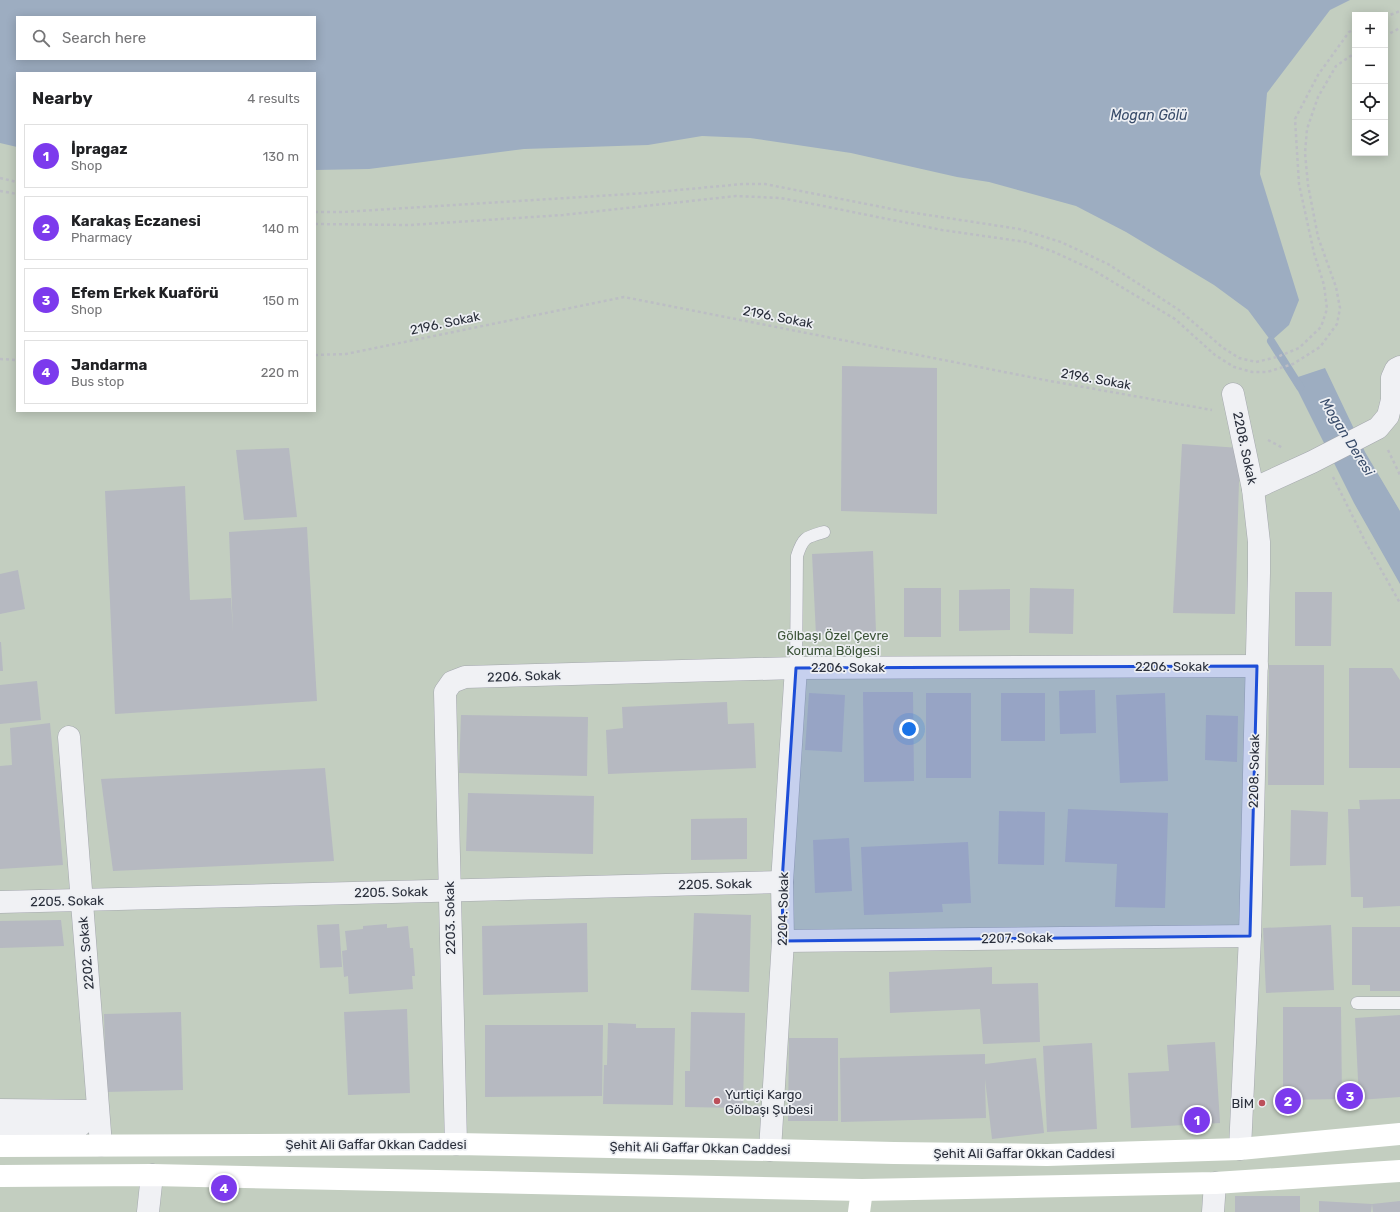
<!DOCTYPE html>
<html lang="en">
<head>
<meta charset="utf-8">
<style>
	:root { --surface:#fff; --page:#f2f2f2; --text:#202124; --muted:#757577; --line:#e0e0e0; --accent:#7c3aed }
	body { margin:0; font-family:Rubik,sans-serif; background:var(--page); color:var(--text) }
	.controls { position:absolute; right:12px; top:12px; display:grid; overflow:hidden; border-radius:0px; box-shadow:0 2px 10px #0003 }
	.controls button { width:36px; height:36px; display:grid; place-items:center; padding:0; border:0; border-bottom:1px solid var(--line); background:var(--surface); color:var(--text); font:20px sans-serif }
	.you { position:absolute; left:909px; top:729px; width:14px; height:14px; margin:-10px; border:3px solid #fff; border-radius:50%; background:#1a73e8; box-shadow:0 0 0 6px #1a73e833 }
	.badge { display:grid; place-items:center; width:26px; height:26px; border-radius:50%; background:var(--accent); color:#fff; font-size:13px; font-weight:700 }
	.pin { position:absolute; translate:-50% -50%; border:2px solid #fff; box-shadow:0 1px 4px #0006 }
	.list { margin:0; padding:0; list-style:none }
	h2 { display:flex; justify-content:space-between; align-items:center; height:52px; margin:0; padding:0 16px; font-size:17px }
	h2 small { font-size:13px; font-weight:400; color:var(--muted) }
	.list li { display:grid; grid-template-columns:26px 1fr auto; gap:12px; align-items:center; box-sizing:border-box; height:64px; margin:0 8px 8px; padding:0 8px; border:1px solid var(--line); border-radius:0px }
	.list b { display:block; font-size:15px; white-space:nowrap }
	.list p { margin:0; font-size:13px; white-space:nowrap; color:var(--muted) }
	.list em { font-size:13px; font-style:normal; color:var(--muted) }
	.icon { flex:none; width:22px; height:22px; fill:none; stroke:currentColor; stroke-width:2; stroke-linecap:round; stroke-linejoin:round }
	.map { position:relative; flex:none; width:1400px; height:1212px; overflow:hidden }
	.search { position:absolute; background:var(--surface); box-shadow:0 2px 10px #0003; left:16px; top:16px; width:300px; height:44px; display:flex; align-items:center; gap:10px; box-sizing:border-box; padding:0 14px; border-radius:0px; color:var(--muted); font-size:15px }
	.panel { position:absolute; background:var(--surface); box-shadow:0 2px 10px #0003; left:16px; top:72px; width:300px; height:340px; border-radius:0px }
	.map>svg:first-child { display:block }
</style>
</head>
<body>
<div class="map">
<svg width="1400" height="1212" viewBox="0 0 1400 1212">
	<rect width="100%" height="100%" fill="#dee0e5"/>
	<!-- green -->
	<path fill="#c3cec0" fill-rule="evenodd" d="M0 0H1400V1212H0ZM1355 15H1385V153H1355ZM17 17H315V59H17ZM17 73H315V411H17Z"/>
	<!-- water -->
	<g fill="#9dadc1" fill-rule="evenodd">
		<path d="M0 0H1350L1330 10 1267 93 1260 174 1299 300 1289 325 1271 341 1248 310 1214 285 1126 232 1076 206 989 182 957 177 851 153 750 138 702 136 648 145 524 149 369 169 315 170V73H17V147L0 143ZM17 17H315V59H17Z"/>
		<polygon points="1325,368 1365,452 1400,511 1400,584 1354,503 1292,379"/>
	</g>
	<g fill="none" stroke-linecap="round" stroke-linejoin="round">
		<!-- stream -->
		<polyline stroke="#9dadc1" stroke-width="8" points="1271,341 1300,387"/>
	</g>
	<!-- building -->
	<g fill="#b6b9c1">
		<polygon points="842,366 937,368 937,514 841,511"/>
		<polygon points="1182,444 1240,448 1235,614 1173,613"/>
		<polygon points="289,448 297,517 244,520 236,450"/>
		<polygon points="185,486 190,600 231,598 233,632 229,532 307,527 317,701 115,714 105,491"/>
		<polygon points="873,551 876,632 816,635 812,554"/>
		<polygon points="18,570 25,609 0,614 0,574"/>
		<rect x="904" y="588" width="37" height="49"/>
		<polygon points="1030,588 1074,589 1073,634 1029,633"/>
		<polygon points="1010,589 1010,630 959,631 959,590"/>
		<polygon points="1295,592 1332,592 1331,646 1295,646"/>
		<polygon points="0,642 1,642 3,671 0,671"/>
		<polygon points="1269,665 1324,665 1324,785 1268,785"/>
		<polygon points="1349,668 1392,668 1400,680 1400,768 1349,768"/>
		<polygon points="37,681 41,720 0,724 0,685"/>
		<polygon points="1095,690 1096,733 1060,734 1059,691"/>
		<polygon points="863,692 913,692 914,781 864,782"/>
		<polygon points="809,693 845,695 842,752 805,750"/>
		<rect x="926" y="693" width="45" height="85"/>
		<rect x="1001" y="693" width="44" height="48"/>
		<polygon points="1165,693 1168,781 1120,783 1116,695"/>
		<polygon points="727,702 728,724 754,723 756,768 608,774 606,730 623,728 622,707"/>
		<polygon points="461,715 588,717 587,776 459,773"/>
		<polygon points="1206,715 1238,716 1237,762 1205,760"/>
		<polygon points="50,723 63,865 0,869 0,766 12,765 10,728"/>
		<polygon points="325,768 334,861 113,871 101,779"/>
		<polygon points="468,793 594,796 593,854 466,851"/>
		<polygon points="1400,799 1400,906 1363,908 1363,897 1351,897 1348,809 1360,809 1359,800"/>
		<polygon points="1068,809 1168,813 1165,908 1115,907 1117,864 1065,862"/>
		<polygon points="1291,810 1328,812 1326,865 1290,866"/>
		<polygon points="999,811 1045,812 1044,865 998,864"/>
		<polygon points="747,818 747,859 691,860 691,819"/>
		<polygon points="849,838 852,891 815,893 813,840"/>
		<polygon points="968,842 971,903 942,904 943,912 864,915 861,847"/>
		<polygon points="694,913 751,915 749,992 691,990"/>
		<polygon points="61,920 64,946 0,948 0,921"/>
		<polygon points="587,923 588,992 483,995 482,926"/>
		<polygon points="339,924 342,967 320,968 317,925"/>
		<polygon points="387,924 387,928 408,926 410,948 413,948 415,976 412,976 413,989 349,994 348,976 344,977 342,951 347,950 345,931 363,929 363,926"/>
		<polygon points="1331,925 1334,990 1266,993 1263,928"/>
		<polygon points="1352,927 1400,927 1400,991 1370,991 1370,985 1352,985"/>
		<polygon points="992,967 992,984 1038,983 1040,1042 983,1044 980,1009 890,1013 889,972"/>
		<polygon points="1283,1007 1341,1007 1342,1099 1283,1100"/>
		<polygon points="407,1009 410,1093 348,1095 344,1012"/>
		<polygon points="181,1012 183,1090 106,1092 104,1014"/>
		<polygon points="691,1012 745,1013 743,1108 685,1107 685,1071 690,1071"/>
		<polygon points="1400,1015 1400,1097 1359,1100 1355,1018"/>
		<polygon points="608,1023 636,1024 636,1028 675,1028 673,1105 603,1104 604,1065 607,1065"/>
		<polygon points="485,1025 603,1025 602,1096 485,1097"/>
		<polygon points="789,1038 838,1038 838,1121 788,1121"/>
		<polygon points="1215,1042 1220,1123 1131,1128 1128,1073 1169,1071 1167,1045"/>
		<polygon points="1092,1043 1097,1129 1047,1132 1043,1046"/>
		<polygon points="985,1054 985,1064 1036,1058 1044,1133 992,1139 985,1079 986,1118 841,1122 840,1058"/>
		<rect x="1235" y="1196" width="65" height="16"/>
		<polygon points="1319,1201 1372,1204 1371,1212 1319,1212"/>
		<polygon points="1400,1201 1400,1212 1373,1212 1372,1204"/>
	</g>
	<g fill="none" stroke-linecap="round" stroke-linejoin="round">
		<defs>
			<g id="lane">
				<path d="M796 668 797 556C803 537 806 537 824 532"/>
				<polyline points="1357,1003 1400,1003"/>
			</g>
			<g id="street">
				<polyline points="1233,394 1253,489 1259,542 1259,573 1250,936 1240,1149"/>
				<polyline points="1253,489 1312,462 1378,428 1388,416 1392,400 1392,378 1396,369 1400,367"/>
				<polyline points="69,737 101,1145"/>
				<polyline points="0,902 782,882"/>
				<polyline points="783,941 1250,936"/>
				<polyline points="0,1110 89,1111 84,1122 76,1129 0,1129"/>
				<polyline points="456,1144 445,692 452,682 465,677 796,668 1257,666"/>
				<polyline points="770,1150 783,941 782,882 796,668"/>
				<polyline points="148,1212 152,1175"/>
				<polyline points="1213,1212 1215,1183"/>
			</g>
		</defs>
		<!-- lane casing -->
		<use href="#lane" stroke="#a4a7ae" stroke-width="13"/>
		<!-- street casing -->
		<use href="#street" stroke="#a4a7ae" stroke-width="23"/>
		<!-- path -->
		<g stroke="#bcbec4" stroke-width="2.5" stroke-dasharray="3 3" stroke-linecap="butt">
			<polyline points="1385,17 1400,11"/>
			<polyline points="1385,36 1400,28"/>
			<polyline points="0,178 17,182"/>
			<polyline points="0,191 17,194"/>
			<polyline points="315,212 343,212 646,193 743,184 765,184 902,211 1019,229 1061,242 1108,264 1179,310 1222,347 1239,358 1256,362 1277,357 1299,348 1321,327 1327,309 1324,285 1314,253 1299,184 1295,119 1318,75 1349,32 1355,29"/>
			<polyline points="315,224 410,225 563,215 736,196 780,198 808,203 942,230 1026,242 1054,252 1093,270 1175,319 1215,355 1234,367 1252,372 1267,372 1293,364 1320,347 1337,324 1340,308 1336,287 1318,237 1308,185 1305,153 1307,129 1318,97 1336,66 1355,53"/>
			<polyline points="315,355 346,354 624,297 1050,381 1212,410"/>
			<polyline points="0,359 17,360"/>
			<polyline points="1268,440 1283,448"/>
			<polyline points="1388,450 1400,475"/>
			<polyline points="1333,477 1366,543 1400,603"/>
		</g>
		<!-- lane -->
		<use href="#lane" stroke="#f0f1f4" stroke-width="12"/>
		<!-- street -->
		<use href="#street" stroke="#f0f1f4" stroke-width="22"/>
		<!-- secondary -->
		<g stroke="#fff" stroke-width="22">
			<polyline points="0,1146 456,1144 770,1150 894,1153 1047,1155 1240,1149 1400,1134"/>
			<polyline points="0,1176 152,1175 862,1190 1215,1183 1400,1171"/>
			<polyline points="859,1212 862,1190"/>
		</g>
	</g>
	<!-- marked area -->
	<path fill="#1d4ed8" fill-opacity="0.2" stroke="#1d4ed8" stroke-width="3" stroke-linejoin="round" d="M1257 666 1250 936 783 941 782 882 796 668Z"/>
	<!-- markers -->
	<g fill="#bc505b" stroke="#edeff3" stroke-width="1.5">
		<circle cx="717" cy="1101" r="4"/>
		<circle cx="1262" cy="1103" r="4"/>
	</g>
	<g text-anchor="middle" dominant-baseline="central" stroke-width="3.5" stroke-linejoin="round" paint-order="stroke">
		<!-- street labels -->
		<g font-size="13" fill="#292e3a" stroke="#edeff3">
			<text transform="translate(778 317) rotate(11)">2196. Sokak</text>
			<text transform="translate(445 323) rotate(-12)">2196. Sokak</text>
			<text transform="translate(1096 379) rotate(10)">2196. Sokak</text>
			<text transform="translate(1245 448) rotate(78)">2208. Sokak</text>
			<text x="1172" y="666">2206. Sokak</text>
			<text x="848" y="667">2206. Sokak</text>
			<text transform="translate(524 676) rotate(-2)">2206. Sokak</text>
			<text transform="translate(1254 771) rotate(-89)">2208. Sokak</text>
			<text transform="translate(715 884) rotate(-1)">2205. Sokak</text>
			<text transform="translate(391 892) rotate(-1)">2205. Sokak</text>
			<text transform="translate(67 901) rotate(-1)">2205. Sokak</text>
			<text transform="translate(783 909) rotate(-89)">2204. Sokak</text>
			<text transform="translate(450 918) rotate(-91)">2203. Sokak</text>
			<text transform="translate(1017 938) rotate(-1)">2207. Sokak</text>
			<text transform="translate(86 953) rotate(-95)">2202. Sokak</text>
			<text x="376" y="1144">Şehit Ali Gaffar Okkan Caddesi</text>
			<text transform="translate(700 1148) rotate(1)">Şehit Ali Gaffar Okkan Caddesi</text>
			<text x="1024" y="1153">Şehit Ali Gaffar Okkan Caddesi</text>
		</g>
		<!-- park labels -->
		<g font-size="13" fill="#3c5438" stroke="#edeff3">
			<text x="833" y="635">Gölbaşı Özel Çevre<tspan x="833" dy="15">Koruma Bölgesi</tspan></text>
		</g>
		<!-- poi labels -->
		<g font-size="13" fill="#292e3a" stroke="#edeff3" text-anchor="start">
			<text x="725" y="1094">Yurtiçi Kargo<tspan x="725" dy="15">Gölbaşı Şubesi</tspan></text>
			<text x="1254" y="1103" text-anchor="end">BİM</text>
		</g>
		<!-- water labels -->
		<g font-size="14" font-style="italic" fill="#384b69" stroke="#edeff3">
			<text x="1149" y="115">Mogan Gölü</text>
			<text transform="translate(1347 437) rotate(58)">Mogan Deresi</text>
		</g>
	</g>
</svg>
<div class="controls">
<button>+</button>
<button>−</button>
<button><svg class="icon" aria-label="locate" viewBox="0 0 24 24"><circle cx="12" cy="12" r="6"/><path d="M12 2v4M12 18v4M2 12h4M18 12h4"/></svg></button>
<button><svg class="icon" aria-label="layers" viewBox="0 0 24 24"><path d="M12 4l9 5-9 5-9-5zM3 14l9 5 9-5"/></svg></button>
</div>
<div class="you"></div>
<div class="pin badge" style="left:1197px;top:1120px">1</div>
<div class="pin badge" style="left:1288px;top:1101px">2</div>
<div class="pin badge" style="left:1350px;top:1096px">3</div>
<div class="pin badge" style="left:224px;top:1188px">4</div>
<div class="search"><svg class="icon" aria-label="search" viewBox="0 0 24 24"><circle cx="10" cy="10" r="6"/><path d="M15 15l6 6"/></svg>Search here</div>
<section class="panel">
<h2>Nearby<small>4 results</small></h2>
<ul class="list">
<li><span class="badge">1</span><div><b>İpragaz</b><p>Shop</p></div><em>130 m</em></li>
<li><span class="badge">2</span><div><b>Karakaş Eczanesi</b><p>Pharmacy</p></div><em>140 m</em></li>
<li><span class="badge">3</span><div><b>Efem Erkek Kuaförü</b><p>Shop</p></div><em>150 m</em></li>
<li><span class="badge">4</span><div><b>Jandarma</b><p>Bus stop</p></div><em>220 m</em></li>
</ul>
</section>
</div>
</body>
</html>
